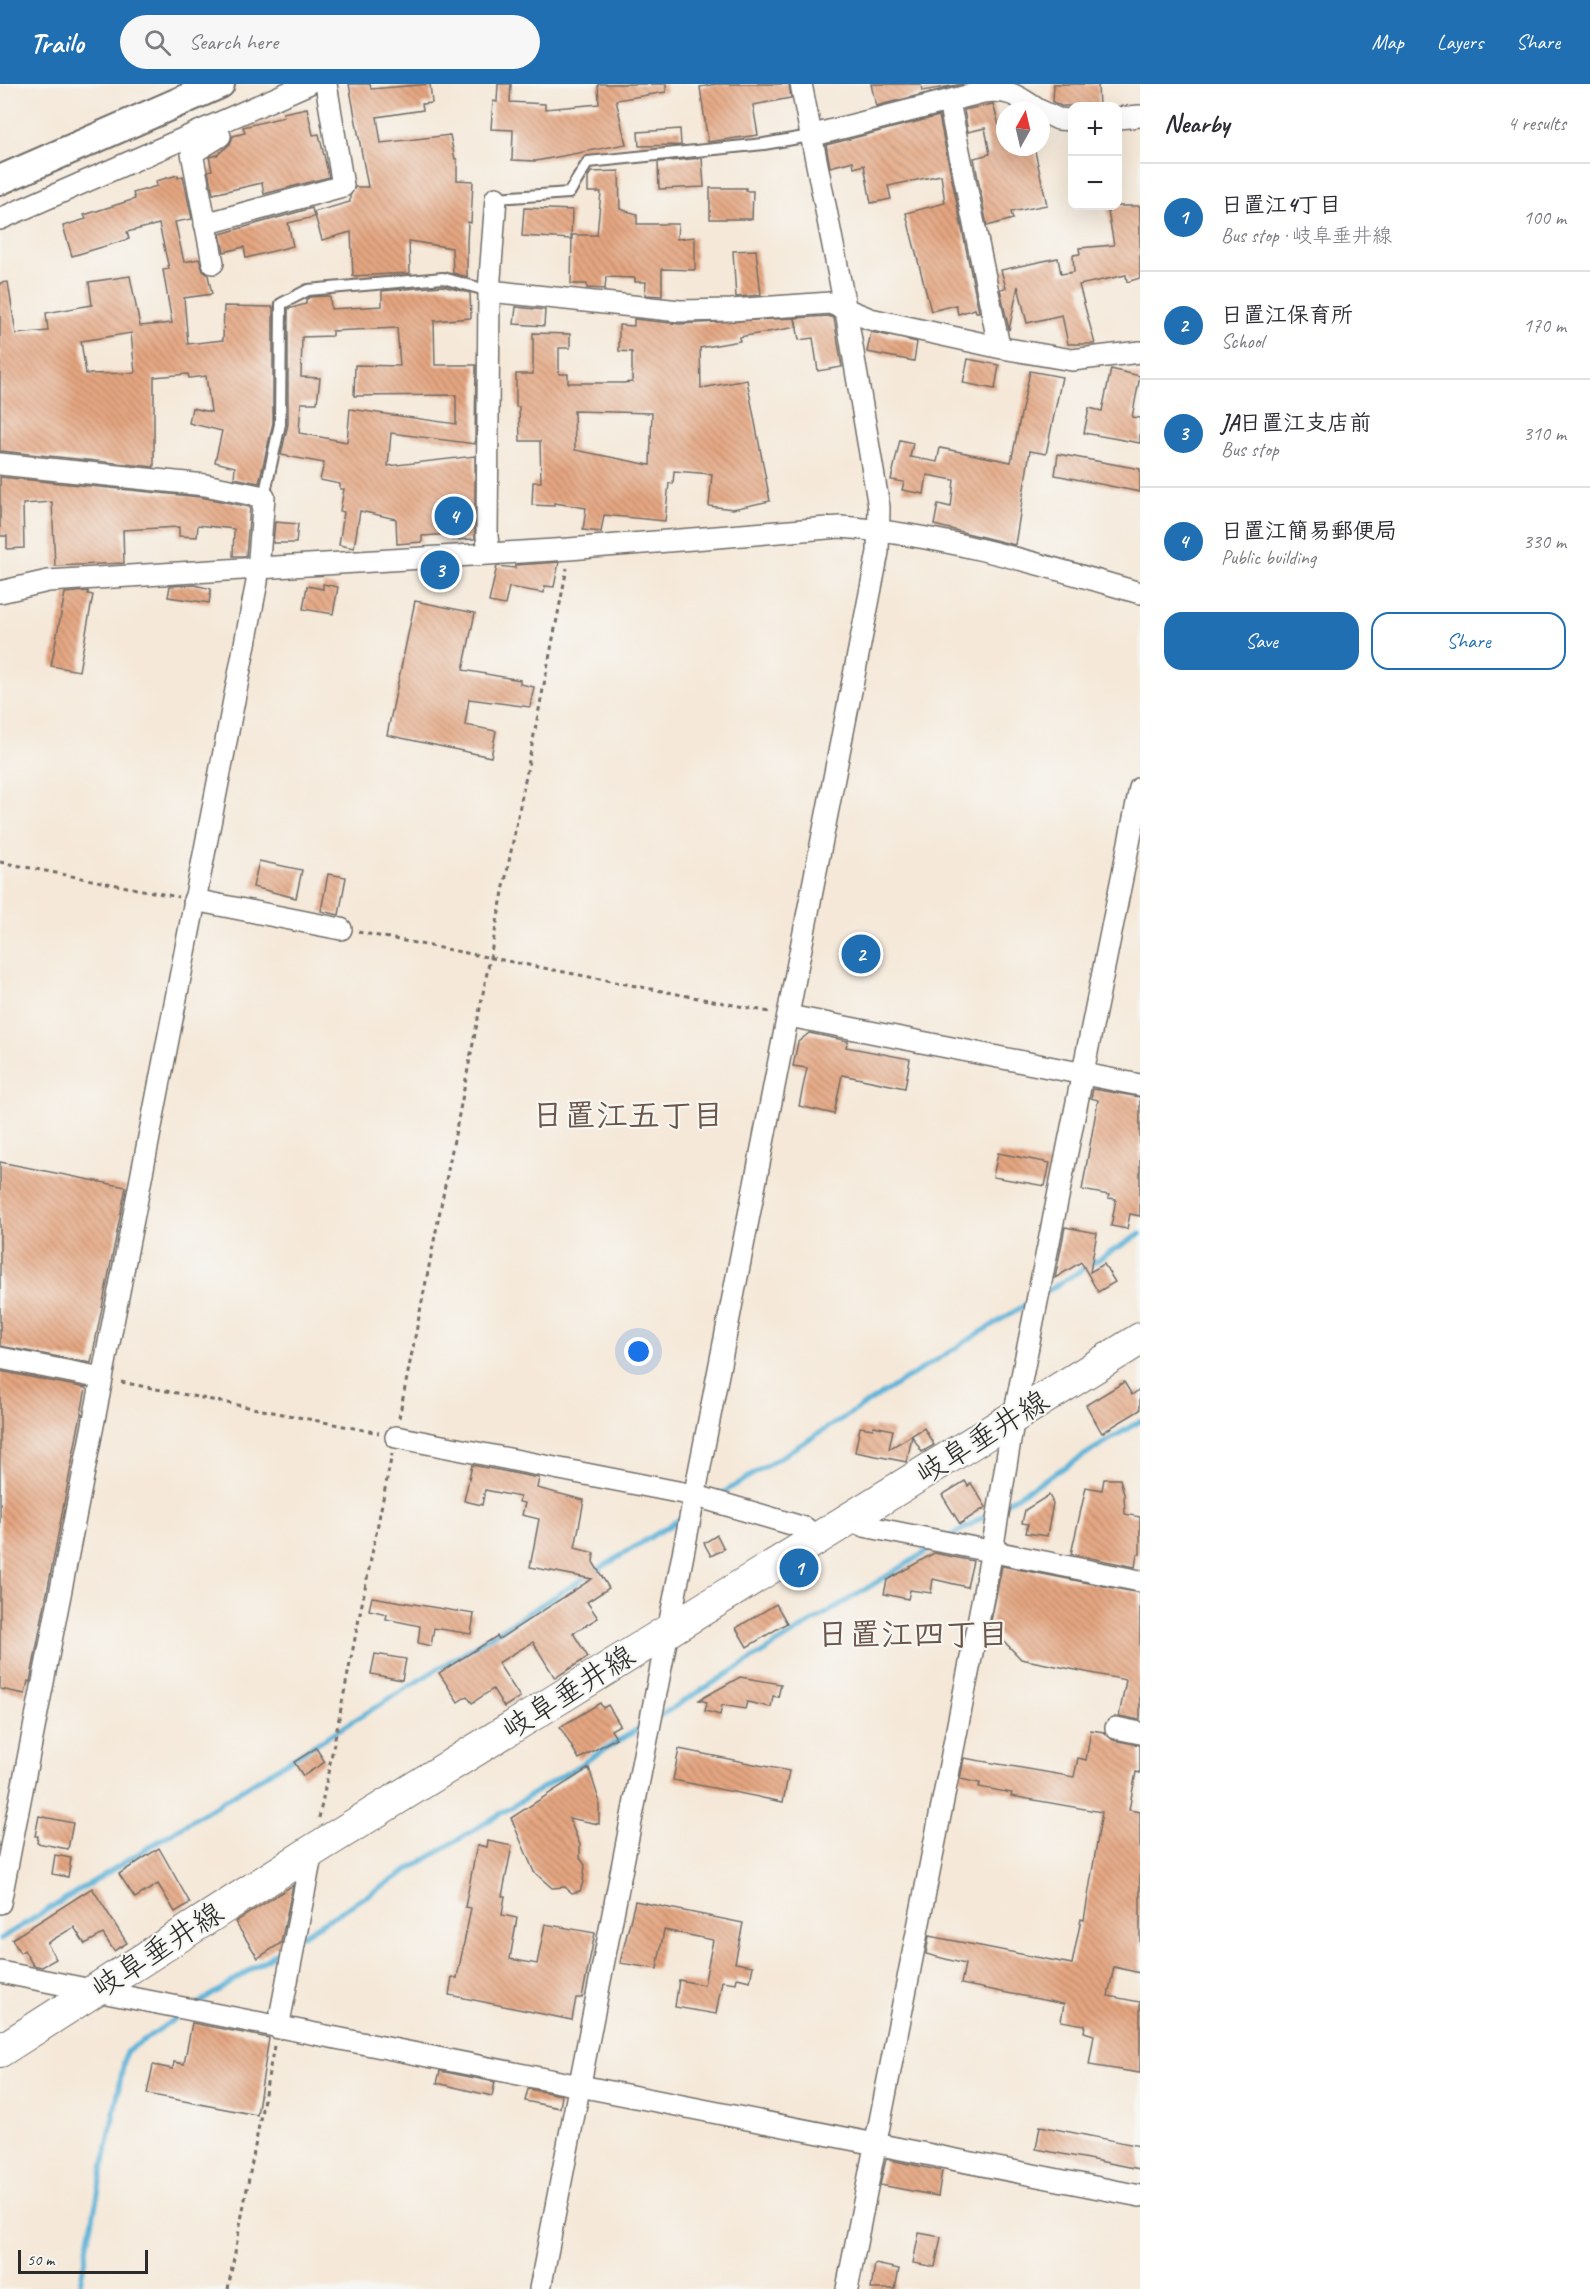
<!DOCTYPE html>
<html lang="en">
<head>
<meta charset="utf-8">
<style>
	:root { --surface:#fff; --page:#f7f7f7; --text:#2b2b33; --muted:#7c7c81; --line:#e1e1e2; --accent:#1f6fb2 }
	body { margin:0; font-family:Caveat,"Klee One",sans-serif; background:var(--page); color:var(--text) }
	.controls { position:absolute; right:18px; top:18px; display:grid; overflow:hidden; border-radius:12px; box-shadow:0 6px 24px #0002 }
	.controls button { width:54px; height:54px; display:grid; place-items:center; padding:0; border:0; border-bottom:2px solid var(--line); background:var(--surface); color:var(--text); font:30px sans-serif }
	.compass { position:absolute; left:996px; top:18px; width:54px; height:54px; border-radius:50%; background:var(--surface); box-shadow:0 6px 24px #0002; rotate:8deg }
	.scale { position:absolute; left:18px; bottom:15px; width:130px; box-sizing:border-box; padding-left:6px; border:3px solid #2b2b2b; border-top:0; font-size:16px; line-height:21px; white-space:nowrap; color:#2b2b2b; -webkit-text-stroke:4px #f6f6f2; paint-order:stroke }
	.you { position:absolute; left:639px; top:1268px; width:21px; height:21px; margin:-15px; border:4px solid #fff; border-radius:50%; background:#1a73e8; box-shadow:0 0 0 9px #1a73e833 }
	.badge { display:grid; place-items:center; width:39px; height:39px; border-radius:50%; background:var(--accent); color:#fff; font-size:20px; font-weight:700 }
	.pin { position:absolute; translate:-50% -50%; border:3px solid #fff; box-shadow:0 2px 6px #0006 }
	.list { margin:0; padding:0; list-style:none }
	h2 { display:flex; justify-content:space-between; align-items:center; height:78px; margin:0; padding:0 24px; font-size:26px }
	h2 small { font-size:20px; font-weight:400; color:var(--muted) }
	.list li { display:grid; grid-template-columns:39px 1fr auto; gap:18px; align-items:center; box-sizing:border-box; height:108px; padding:0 24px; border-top:2px solid var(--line) }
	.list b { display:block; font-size:22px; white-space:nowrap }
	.list p { margin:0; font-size:20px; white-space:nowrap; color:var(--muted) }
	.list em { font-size:20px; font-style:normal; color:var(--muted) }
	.actions { display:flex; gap:12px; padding:18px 24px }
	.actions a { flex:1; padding:14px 0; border:2px solid var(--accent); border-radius:18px; text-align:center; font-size:21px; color:var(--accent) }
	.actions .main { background:var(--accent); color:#fff }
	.icon { flex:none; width:33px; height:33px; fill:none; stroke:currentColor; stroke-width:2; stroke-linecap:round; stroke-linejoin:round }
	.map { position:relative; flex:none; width:1140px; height:2205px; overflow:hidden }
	header { display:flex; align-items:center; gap:36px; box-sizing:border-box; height:84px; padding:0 30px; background:var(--accent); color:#fff }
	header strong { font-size:28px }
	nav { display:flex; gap:33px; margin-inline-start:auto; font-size:21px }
	.search { width:420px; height:54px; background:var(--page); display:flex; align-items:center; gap:15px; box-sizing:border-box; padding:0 21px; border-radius:33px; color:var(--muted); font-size:22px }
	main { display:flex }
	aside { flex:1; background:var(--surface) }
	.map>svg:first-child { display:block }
</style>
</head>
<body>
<header>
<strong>Trailo</strong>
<div class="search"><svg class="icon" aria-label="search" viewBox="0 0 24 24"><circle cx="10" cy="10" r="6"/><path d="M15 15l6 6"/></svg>Search here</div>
<nav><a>Map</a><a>Layers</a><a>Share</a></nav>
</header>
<main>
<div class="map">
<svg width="1140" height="2205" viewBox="0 0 1140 2205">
	<defs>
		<pattern id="building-back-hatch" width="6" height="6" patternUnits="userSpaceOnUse" patternTransform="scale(1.5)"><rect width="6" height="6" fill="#e5a681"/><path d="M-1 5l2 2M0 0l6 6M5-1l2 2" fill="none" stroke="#ba876a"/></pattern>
	</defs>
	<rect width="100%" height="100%" fill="#f6f6f2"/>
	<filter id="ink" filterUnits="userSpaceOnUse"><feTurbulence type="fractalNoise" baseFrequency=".0167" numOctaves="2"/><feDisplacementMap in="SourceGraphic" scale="12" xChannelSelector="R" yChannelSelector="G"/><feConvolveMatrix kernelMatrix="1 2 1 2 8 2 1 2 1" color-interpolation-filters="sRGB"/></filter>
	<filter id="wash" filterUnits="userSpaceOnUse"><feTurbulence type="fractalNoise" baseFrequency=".008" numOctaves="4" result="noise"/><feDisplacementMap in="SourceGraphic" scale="24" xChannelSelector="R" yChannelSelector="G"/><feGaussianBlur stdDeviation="1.35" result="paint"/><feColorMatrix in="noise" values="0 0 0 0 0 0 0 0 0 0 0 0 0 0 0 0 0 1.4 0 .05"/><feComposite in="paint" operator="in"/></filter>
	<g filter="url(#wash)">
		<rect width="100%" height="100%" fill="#f5e8d8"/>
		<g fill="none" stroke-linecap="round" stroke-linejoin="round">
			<!-- stream -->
			<g stroke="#5bb2d8" stroke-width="5">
				<polyline points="1044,1209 1140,1150"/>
				<polyline points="718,1412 1031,1217"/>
				<polyline points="1006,1419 1140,1337"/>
				<polyline points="950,1453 993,1427"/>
				<polyline points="658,1633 934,1463"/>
				<polyline points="303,1851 643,1642"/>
				<polyline points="0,1855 685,1432"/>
				<polyline points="198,1920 288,1861"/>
				<polyline points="79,2205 126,1968 182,1930"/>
			</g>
		</g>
		<g id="blocks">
			<!-- building -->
			<g fill="url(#building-back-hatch)" fill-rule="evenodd">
				<polygon points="349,0 370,0 371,5 430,0 432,19 422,20 423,26 377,33 381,59 450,51 455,75 457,75 457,96 473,97 471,139 468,138 467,158 467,193 453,189 452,164 409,157 410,189 353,192 351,148 322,156 314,128 350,118 350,112 355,103 368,103"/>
				<polygon points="498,0 511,0 510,18 545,20 545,25 599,20 598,0 666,0 666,8 616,16 626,60 536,77 512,76 513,46 491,45 493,17 497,18"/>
				<polygon points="716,0 789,0 791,14 753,21 758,51 708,58 700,3"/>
				<polygon points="871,0 921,0 922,7 963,0 876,22"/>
				<polygon points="1054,0 1098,0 1099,22 1061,22 1053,18"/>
				<polygon points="993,20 1005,63 1034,63 1047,121 1011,128 1013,135 987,142 974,74 990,70 985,44 968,48 964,26"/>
				<polygon points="307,24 313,51 319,50 329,93 264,110 262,99 213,110 208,87 212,86 209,73 217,71 230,60 233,52 245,49 243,43 284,33 283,29"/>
				<polygon points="939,32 979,228 976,228 975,225 958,230 956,221 931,227 910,146 906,129 945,119 941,91 888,102 891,115 871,119 864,81 854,84 853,77 830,83 826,61"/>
				<polygon points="680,45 681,61 639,62 638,48"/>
				<polygon points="702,74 704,103 659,105 658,78"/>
				<polygon points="619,87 620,125 637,130 637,140 678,140 677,155 695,153 695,186 662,185 662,212 645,211 646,198 635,198 635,194 606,193 605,205 587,204 587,200 571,200 572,151 597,151 601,108 588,108 588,93 591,88"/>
				<path d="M178 91V94L183 92 192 135 175 138 184 178 199 175 203 187 208 191 212 210 184 214 188 260 223 256 224 222 273 223V339L259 399 234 394 235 383 215 378 222 347 189 339 192 324 211 328 206 292 189 294 188 290 154 293V383L0 367V199L8 198 16 250 48 247 46 229 92 221 89 198 130 192 140 242 172 239 163 186 169 185 159 140 127 148 129 155 72 172 63 142 86 135 84 131 135 115 133 109 157 102 156 97ZM131 249 135 289 86 290 81 257Z"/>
				<polygon points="710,104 746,104 746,107 753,107 752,135 710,135"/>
				<polygon points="1107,122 1140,122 1140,194 1127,198 1126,191 1079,201 1095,260 1068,260 1062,231 1027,239 1018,202 1009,246 1000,205 1006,204 1001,186 1058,174 1061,190 1074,188 1073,171 1080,170 1079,164 1114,161"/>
				<polygon points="312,124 314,133 288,139 293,162 246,174 244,163 224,168 220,150"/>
				<polygon points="524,124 572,126 571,155 522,152"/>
				<polygon points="756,166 761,211 736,213 733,167"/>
				<path d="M442 202 470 209 471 234 434 237 435 281H476L475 360 391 349 388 382 475 372V455L452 456 451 450 422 452V458L397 460 396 435 360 427 354 464 339 461 344 428 340 427 344 405H340V400L320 396 324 379 281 371 288 340V225L306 220V216L310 213 330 212 331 225 382 222V207ZM397 244 400 282 355 281 354 312 456 311V340L350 325 347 358 299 349 301 319H317L320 294 301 293 302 253 332 252V247Z"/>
				<polygon points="516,223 545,226 544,242 514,240"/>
				<polygon points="828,232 834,234 842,283 818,287 813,254 799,256 795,234"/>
				<path d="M795 234 797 243 739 253 740 257 700 264 701 304 747 296 770 417 733 425 709 422 712 390 674 387 673 400 669 399 665 437 604 431 601 448 583 446 586 424 554 419V422L532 421 533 398H541L540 357H520L519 323H516V290H533V249L570 250V264H559V290H568V299H623L632 298V268L619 267V241L634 242V235L680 240ZM574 327 652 329 650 381 575 366Z"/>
				<polygon points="871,248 917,258 914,277 867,268"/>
				<polygon points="968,275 999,281 995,305 963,299"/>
				<polygon points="1111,285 1140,292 1132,333 1140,334 1140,359 1084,349 1089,324 1102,327"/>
				<polygon points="1030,287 1062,293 1046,370 1030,367 1015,461 934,441 938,420 951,423 954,396 927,391 924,410 902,406 904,398 891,396 900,356 913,359 910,373 937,378 940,364 1011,378"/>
				<polygon points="1058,370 1140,385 1140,408 1055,391"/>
				<polygon points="0,393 200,413 250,423 246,472 233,472 234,445 198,441 197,453 179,452 179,443 123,446 124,479 55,482 52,418 23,420 24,464 7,465 7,452 0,452"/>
				<polygon points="275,438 298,440 296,459 273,459"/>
				<polygon points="559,478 554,503 545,502 544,509 509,503 505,521 489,518 497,482 515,484 515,481"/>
				<polygon points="323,500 338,503 333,530 303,525 307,502 323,505"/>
				<polygon points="195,501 211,505 209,519 168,513 170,502"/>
				<polygon points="88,507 88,510 93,511 79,587 51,582 65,509"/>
				<polygon points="415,517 475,529 463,586 520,596 520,600 534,603 530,623 469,615 465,641 496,647 491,673 387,651"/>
				<polygon points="259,777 302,786 296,814 253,803"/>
				<polygon points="328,790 346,793 339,831 321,827"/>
				<polygon points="809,949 848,957 846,963 910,975 905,1004 842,991 834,1030 799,1022 807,984 793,982 798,958"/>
				<polygon points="1093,1005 1140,1013 1140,1132 1130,1130 1127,1145 1111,1142 1116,1115 1108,1114 1109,1111 1082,1106 1098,1016 1091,1014"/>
				<polygon points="998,1069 1050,1079 1045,1102 993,1093"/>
				<polygon points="0,1078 126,1103 91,1279 0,1262"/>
				<polygon points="1065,1143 1097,1149 1090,1188 1104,1180 1115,1198 1098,1208 1081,1178 1055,1194"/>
				<polygon points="0,1287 86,1304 30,1598 28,1597 25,1610 0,1605"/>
				<polygon points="1124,1298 1132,1311 1140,1305 1140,1326 1102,1349 1086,1321"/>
				<polygon points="874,1342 893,1346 889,1365 924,1344 934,1361 922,1368 912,1352 907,1378 855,1368 860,1343 873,1345"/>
				<polygon points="472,1381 539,1394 537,1404 584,1416 575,1464 594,1469 593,1478 609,1504 587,1518 598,1534 573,1549 588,1573 555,1594 533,1558 498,1579 520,1613 504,1623 493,1605 472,1619 467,1612 458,1618 439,1589 497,1552 499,1555 592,1495 530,1483 539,1435 522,1431 525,1419 519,1418 520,1413 485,1406 482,1421 464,1417"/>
				<polygon points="1104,1395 1120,1395 1124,1410 1125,1430 1140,1433 1140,1470 1137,1470 1135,1483 1071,1470 1086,1403 1102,1406"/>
				<polygon points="965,1397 968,1402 971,1399 986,1423 960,1440 942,1411"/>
				<polygon points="1049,1411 1053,1419 1047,1452 1026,1449 1028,1440 1022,1439 1025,1426"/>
				<polygon points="717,1451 724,1465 711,1472 704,1459"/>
				<polygon points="934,1469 973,1477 967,1503 933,1495 931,1509 910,1506 908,1515 884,1510 887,1496"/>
				<polygon points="1002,1482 1140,1509 1140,1636 1119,1632 1126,1596 1021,1575 995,1548 989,1547"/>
				<polygon points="372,1513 474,1530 471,1550 434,1544 431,1562 418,1559 420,1542 386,1535 387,1530 369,1526"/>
				<polygon points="776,1520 787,1539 747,1563 736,1544"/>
				<polygon points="375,1570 406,1575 402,1596 371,1590"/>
				<polygon points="740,1593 781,1600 778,1613 773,1612 771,1623 747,1618 745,1625 722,1621 720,1631 705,1627 707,1618 699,1616"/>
				<polygon points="600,1619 603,1624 608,1621 620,1641 611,1646 616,1654 579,1675 560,1643"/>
				<polygon points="1091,1646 1104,1648 1113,1656 1140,1661 1140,1689 1136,1688 1129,1726 1140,1728 1140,1889 1114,1883 1108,1912 1140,1918 1140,1989 1089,1981 1094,1951 1084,1948 1085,1941 1061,1937 1064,1920 961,1900 965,1880 926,1870 929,1852 1072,1880 1081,1835 1084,1836 1102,1728 1011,1712 1012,1709 979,1703 980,1699 960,1695 964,1674 1074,1693 1078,1674 1086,1676"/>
				<polygon points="316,1664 325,1678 303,1692 294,1678"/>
				<polygon points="679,1665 789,1687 783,1718 673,1696"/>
				<polygon points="589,1684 599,1716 599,1740 569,1734 580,1761 580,1774 585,1781 583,1798 580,1807 572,1809 565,1803 552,1804 534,1788 511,1734"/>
				<polygon points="39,1732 73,1739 68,1765 37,1759 38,1752 35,1752"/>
				<polygon points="488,1757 512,1762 502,1812 505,1812 502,1831 517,1834 510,1875 537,1880 545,1840 595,1849 582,1914 576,1914 572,1936 449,1911 452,1893 457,1894 471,1824 465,1823 477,1761 487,1763"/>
				<polygon points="159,1764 190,1819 175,1828 158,1800 135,1814 119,1790"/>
				<polygon points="55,1771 71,1774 68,1793 52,1790"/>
				<polygon points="293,1801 281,1859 258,1874 235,1838"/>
				<polygon points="92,1804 127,1859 114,1867 103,1850 85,1860 74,1843 47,1859 56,1875 42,1883 33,1881 24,1866 20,1869 12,1855"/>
				<polygon points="635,1817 743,1839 735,1879 753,1882 750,1897 737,1894 736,1899 722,1897 716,1930 675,1923 679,1896 704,1901 713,1856 664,1846 657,1885 620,1879"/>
				<polygon points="192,1939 269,1954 257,2031 147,2010 153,1981 173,1985 174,1978 184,1980"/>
				<polygon points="440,1987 495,1998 492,2012 437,1999"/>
				<polygon points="528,2005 562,2011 560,2024 525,2017"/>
				<polygon points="1040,2042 1140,2062 1140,2085 1036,2065"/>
				<polygon points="886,2075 942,2087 938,2112 880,2101"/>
				<polygon points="919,2149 941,2153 935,2183 913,2179"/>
				<polygon points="875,2180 899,2185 895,2205 871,2205"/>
			</g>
		</g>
	</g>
	<g filter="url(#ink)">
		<use href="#blocks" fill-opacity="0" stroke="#726d68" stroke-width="1.5"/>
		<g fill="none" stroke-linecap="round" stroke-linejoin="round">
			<defs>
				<g id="lane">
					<polyline points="496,114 569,109 588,78 764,60 810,52"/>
					<polyline points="264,413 280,340 281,220 308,206 443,194 489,207"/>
				</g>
				<g id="street">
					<polyline points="949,18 999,262"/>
					<polyline points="1041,27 1058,35 1072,36"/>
					<polyline points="1118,34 1140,32"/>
					<path d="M810 52 983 8C1011 5 1017 12 1040 27"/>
					<polyline points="0,135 308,0"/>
					<polyline points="205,140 343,102 326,0"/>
					<polyline points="213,179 192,69 220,52"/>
					<polyline points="489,207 680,227 731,226 830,219 870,235 1002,264 1072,276 1140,268"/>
					<polyline points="0,380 205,401 264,413 257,498 0,1819"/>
					<polyline points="489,469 487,452 489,207 496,114"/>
					<path d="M0 508 48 497 569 465 840 443C943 450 1042 481 1140 509"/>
					<polyline points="194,816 341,845"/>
					<polyline points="789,932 1140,1001"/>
					<polyline points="0,1274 102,1294"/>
					<polyline points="396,1353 693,1411 805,1444 818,1455"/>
					<polyline points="850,1435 864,1442 1140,1497"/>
					<polyline points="1116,1644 1140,1649"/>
					<polyline points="0,1888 1140,2112"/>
					<polyline points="278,1944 312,1767"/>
					<polyline points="540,2205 878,468 879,423 846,227 801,0"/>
					<polyline points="847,2205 992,1467 1014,1332 1140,704"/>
				</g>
				<polyline id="secondary" points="0,96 220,0"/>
				<polyline id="primary" points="0,1967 312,1767 1140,1255"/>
			</defs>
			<!-- lane casing -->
			<use href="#lane" stroke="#726d68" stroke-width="14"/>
			<!-- street casing -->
			<use href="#street" stroke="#726d68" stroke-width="24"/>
			<!-- secondary casing -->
			<use href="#secondary" stroke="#726d68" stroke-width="32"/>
			<!-- primary casing -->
			<use href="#primary" stroke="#726d68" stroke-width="34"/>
			<!-- path -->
			<g stroke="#726d68" stroke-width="3" stroke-dasharray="4.5 4.5" stroke-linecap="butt">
				<polyline points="0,778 178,813"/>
				<polyline points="358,848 770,928"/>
				<polyline points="121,1298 379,1349"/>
				<polyline points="399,1334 567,484"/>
				<polyline points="319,1734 392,1370"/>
				<polyline points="228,2205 274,1962"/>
			</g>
			<!-- lane -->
			<use href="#lane" stroke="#fff" stroke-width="10"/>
			<!-- street -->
			<use href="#street" stroke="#fff" stroke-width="21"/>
			<!-- secondary -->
			<use href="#secondary" stroke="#fff" stroke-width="28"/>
			<!-- primary -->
			<use href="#primary" stroke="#fff" stroke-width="32"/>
		</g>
	</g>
	<g text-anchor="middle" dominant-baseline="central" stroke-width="4.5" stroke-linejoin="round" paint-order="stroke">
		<!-- street labels -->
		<g font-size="30" fill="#2b2b2b" stroke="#f6f6f2">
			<text transform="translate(982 1353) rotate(-32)">岐阜垂井線</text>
			<text transform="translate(568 1608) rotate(-32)">岐阜垂井線</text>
			<text transform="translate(157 1866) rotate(-33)">岐阜垂井線</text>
		</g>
		<!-- neighbourhood labels -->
		<g font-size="32" font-weight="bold" fill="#6c5649" stroke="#f6f6f2">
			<text x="628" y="1031">日置江五丁目</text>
			<text x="913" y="1550">日置江四丁目</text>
		</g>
	</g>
</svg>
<div class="controls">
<button>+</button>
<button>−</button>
</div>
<svg class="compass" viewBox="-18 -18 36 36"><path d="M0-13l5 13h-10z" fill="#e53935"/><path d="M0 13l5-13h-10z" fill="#7c7c81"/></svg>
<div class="scale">50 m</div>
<div class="you"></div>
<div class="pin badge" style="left:799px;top:1484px">1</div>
<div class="pin badge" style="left:861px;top:870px">2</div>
<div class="pin badge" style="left:440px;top:486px">3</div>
<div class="pin badge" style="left:454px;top:432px">4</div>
</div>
<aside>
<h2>Nearby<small>4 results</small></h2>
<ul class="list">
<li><span class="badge">1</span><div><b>日置江4丁目</b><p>Bus stop · 岐阜垂井線</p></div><em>100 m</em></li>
<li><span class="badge">2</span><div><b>日置江保育所</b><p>School</p></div><em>170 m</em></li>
<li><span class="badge">3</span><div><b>JA日置江支店前</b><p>Bus stop</p></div><em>310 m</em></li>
<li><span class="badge">4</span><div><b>日置江簡易郵便局</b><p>Public building</p></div><em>330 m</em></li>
</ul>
<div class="actions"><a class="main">Save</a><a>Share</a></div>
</aside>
</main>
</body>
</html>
